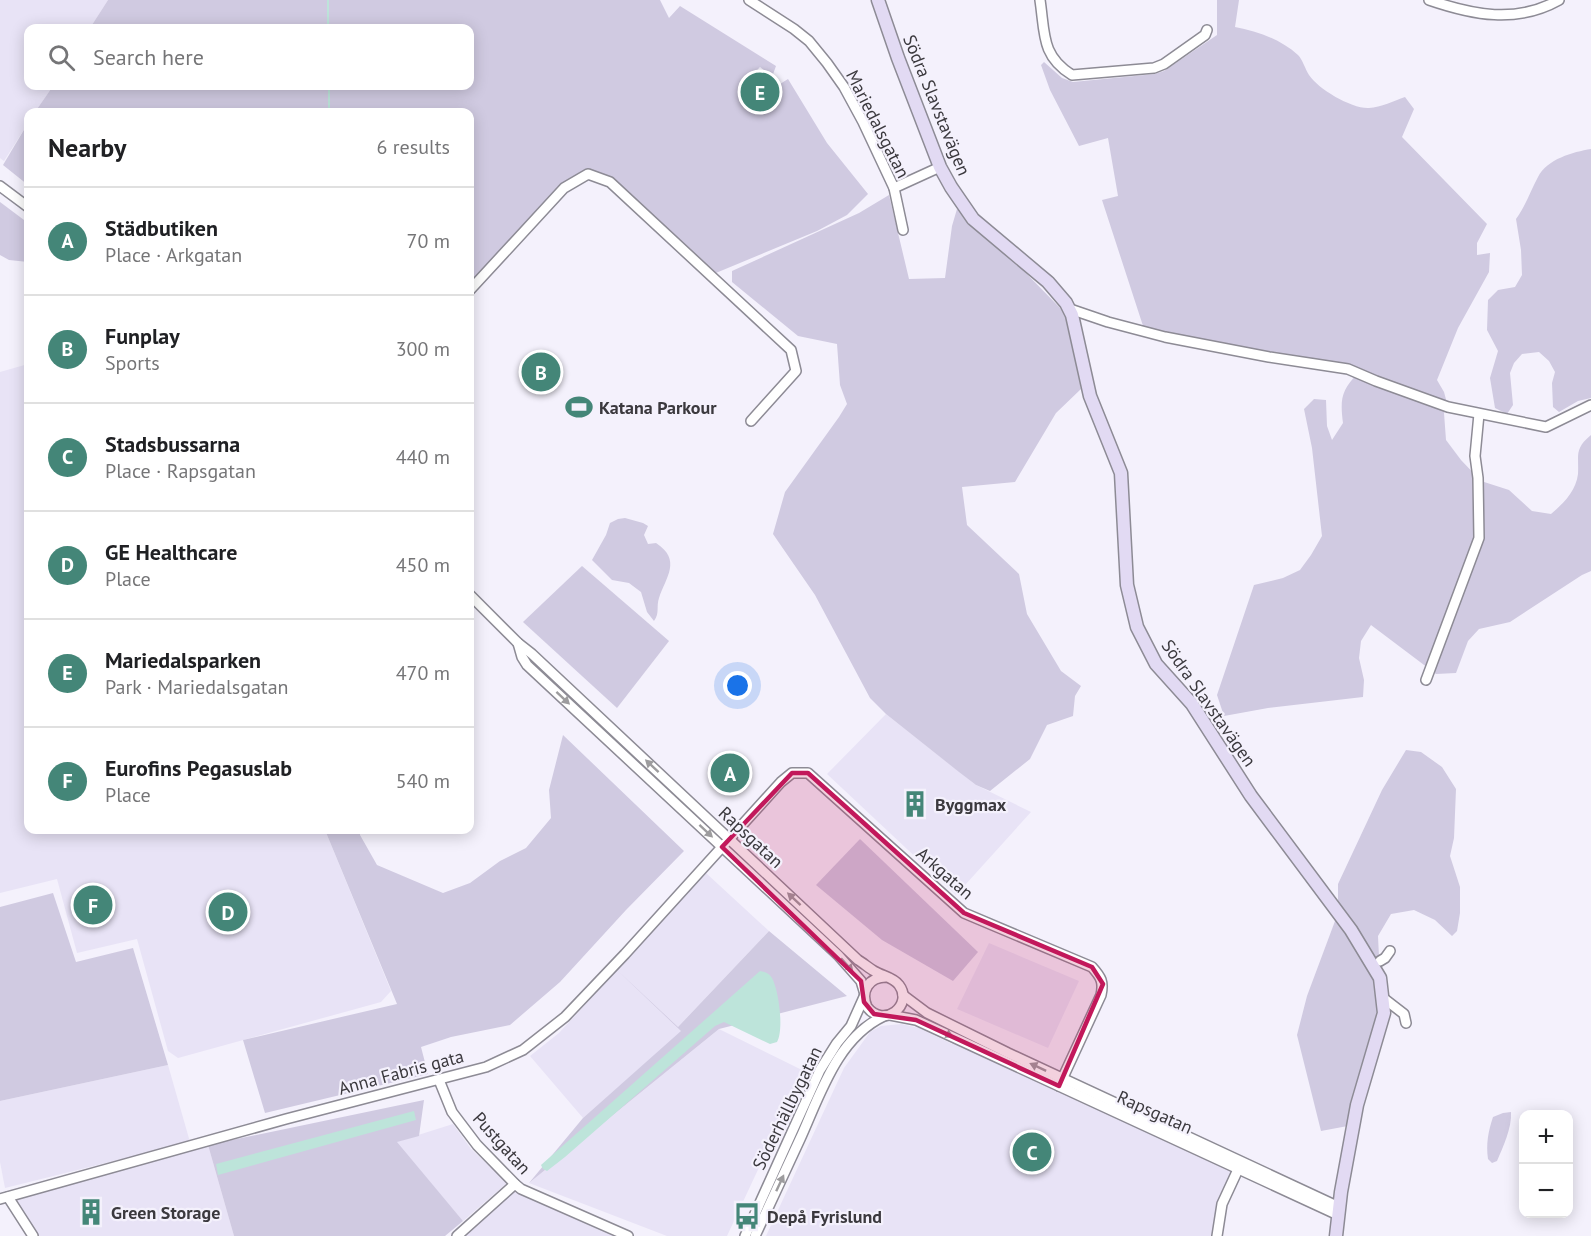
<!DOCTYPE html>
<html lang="en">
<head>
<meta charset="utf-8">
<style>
	:root { --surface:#fff; --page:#f6f6f6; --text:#202124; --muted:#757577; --line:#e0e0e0; --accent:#448678 }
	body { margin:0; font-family:"PT Sans",sans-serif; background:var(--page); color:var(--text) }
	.controls { position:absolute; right:18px; bottom:18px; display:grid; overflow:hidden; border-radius:12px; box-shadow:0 3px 15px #0003 }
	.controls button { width:54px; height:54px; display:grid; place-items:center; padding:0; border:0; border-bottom:2px solid var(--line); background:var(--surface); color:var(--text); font:30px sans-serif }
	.you { position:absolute; left:738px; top:686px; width:21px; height:21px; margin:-15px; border:4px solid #fff; border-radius:50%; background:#1a73e8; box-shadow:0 0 0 9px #1a73e833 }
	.badge { display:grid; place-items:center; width:39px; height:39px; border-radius:50%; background:var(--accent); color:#fff; font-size:20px; font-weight:700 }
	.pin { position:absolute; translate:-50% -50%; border:3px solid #fff; box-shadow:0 2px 6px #0006 }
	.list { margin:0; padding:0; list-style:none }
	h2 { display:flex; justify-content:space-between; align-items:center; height:78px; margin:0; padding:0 24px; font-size:26px }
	h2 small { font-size:20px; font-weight:400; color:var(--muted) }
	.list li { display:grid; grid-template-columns:39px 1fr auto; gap:18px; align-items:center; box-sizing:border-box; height:108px; padding:0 24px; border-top:2px solid var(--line) }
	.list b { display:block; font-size:22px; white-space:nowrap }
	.list p { margin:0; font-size:20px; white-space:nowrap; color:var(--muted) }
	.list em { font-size:20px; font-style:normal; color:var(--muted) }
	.icon { flex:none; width:33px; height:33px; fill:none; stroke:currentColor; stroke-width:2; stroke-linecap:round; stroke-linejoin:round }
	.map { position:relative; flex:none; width:1591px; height:1236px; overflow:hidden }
	.search { position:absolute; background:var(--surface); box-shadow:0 3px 15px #0003; left:24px; top:24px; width:450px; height:66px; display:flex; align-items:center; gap:15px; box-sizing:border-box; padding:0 21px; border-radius:12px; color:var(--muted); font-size:22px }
	.panel { position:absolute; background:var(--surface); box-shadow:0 3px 15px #0003; left:24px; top:108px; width:450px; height:726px; border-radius:12px }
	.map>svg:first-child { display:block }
</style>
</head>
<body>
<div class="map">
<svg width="1591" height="1236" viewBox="0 0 1591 1236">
	<rect width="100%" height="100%" fill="#f4f1fc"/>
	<!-- built -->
	<g fill="#e8e3f6">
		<polygon points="0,0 108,0 90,28 28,28 28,86 53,86 35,112 28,112 28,123 4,161 0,158"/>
		<polygon points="28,364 28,830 325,830 391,991 381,1002 178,1058 168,1051 137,939 77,953 57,879 0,893 0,372"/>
		<polygon points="886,714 976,785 1031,812 956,895 827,774"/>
		<polygon points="706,873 769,931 678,1027 682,1031 583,1118 530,1056 559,1033"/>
		<polygon points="989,943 1079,981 1048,1048 957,1009"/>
		<polygon points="901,1024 919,1028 952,1044 956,1038 1239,1168 1222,1204 1217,1236 766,1236 844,1068 870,1032 881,1026"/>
		<polygon points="719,1029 804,1071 727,1236 667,1236 529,1183"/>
		<polygon points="168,1065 190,1142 5,1188 0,1162 0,1101"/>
		<polygon points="453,1124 471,1149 507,1183 463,1221 396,1142"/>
		<polygon points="208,1145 234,1236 33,1236 8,1197"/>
		<polygon points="514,1189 618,1236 463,1236"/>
	</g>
	<!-- green -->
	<g fill="#d0cae1">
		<path d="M108 0H660L669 18 680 6 776 66 772 77 760 67 748 80 750 101 758 106C751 96 746 84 758 75L769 83 767 88 770 97 780 84 788 79 827 143 868 194 847 215 817 231 711 275 610 182 588 174 564 188 470 290V112H35L53 86H470V28H90Z"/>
		<path d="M1217 0H1239L1235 27C1257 31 1280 39 1298 55 1303 60 1305 69 1309 75 1318 89 1352 109 1369 108 1381 107 1394 101 1405 97L1414 109 1402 137 1487 224 1477 243V255L1490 253 1489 272 1458 328 1437 380 1444 392 1448 407 1444 413 1446 440 1461 460 1481 481 1509 490 1532 511 1551 514C1563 504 1576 491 1578 474 1579 455 1574 449 1591 435V571L1582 575 1510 622 1479 629 1468 641 1456 673 1436 674 1371 625 1361 641 1359 658 1364 680 1363 697 1268 708 1224 716 1217 695 1254 585 1283 578 1300 570 1311 555 1322 536 1312 448 1304 409 1314 399 1326 400 1327 426 1332 440 1343 423C1340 399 1341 391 1358 373L1145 332 1102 200 1118 196 1108 138 1079 146 1050 90 1041 65 1044 62 1062 78 1073 82 1155 74 1164 71 1217 35Z"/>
		<polygon points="28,123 28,185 3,165"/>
		<path d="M1591 149V398L1578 401 1559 412 1553 407 1552 383 1555 372 1549 361 1539 352 1522 354 1514 363 1510 373 1513 405 1507 414 1495 408 1490 378 1498 351 1487 330 1488 300 1498 290 1515 287 1522 275 1521 250 1516 219C1526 205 1530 192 1538 177 1547 159 1573 152 1591 149Z"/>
		<polygon points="889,195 909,279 945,278 952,226 957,209 1019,266 1064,312 1073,342 1081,389 1056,413 1015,482 962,487 967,525 1019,574 1027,614 1061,671 1081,686 1075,696 1073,716 1047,725 1030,759 990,791 976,785 959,772 886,714 870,698 815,595 773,534 785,492 839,417 847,404 840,385 837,344 798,336 732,282 732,271 859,213"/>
		<polygon points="0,202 28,223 28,262 9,260 0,255"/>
		<path d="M625 518 643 523 648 526 644 535 648 544 656 543C682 560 666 577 659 598 656 607 660 613 654 621L647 612 641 592 629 583 612 580 592 560 606 535 610 523 618 519Z"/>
		<polygon points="582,566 669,641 617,708 523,622"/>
		<polygon points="563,735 684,851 626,910 560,982 510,1025 451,1037 421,1047 428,1074 265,1113 243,1040 397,1004 325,830 360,830 360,835 377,865 443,893 470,883 500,861 526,848 551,818 549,790"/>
		<polygon points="1406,750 1421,752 1442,767 1456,789 1454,838 1450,856 1460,887 1460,913 1457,931 1452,936 1435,920 1414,910 1391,914 1378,936 1380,978 1384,1013 1353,1125 1321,1131 1297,1035 1307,996 1338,913 1338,884 1382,790"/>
		<polygon points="860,839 978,952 953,981 882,940 816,885"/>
		<polygon points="53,893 76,962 133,948 168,1065 0,1101 0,907"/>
		<polygon points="769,931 847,996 719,1029 529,1183 583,1118 681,1031 617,970 678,1027"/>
		<polygon points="424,1100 419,1136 397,1142 463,1221 445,1236 234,1236 208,1145"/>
		<path d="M1511 1112C1512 1128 1503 1147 1497 1161L1492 1163 1488 1159C1486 1144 1488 1132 1493 1117L1503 1113Z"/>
	</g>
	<!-- water -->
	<g fill="#bde4da">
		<path d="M760 971C765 972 769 973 772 978 779 991 784 1030 777 1042L770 1044 724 1022 715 1026 565 1157 547 1171 543 1169 541 1165Z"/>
		<polygon points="414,1111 416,1120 218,1175 216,1164"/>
	</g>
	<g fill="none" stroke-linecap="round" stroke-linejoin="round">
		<!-- stream -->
		<g stroke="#bde4da" stroke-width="2">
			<polyline points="328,0 328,28"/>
			<polyline points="329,86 329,112"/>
		</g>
		<defs>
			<g id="street">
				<polyline points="749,0 794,29 809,41 827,63 844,87 863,122 894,188 903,230"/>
				<path d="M1040 0C1045 33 1041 56 1072 75L1154 68 1164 64 1205 35 1207 30"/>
				<path d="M1429 0C1473 15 1516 24 1559 0"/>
				<polyline points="0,186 28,207"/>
				<polyline points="894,188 940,167"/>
				<polyline points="470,290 564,188 588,174 610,182 791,350 796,371 751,421"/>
				<polyline points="1070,309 1108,322 1165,337 1269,357 1348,369 1376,381 1448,407 1546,427 1591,405"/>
				<path d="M470 595 518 643 532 654 858 960C863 963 869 968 874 971 882 976 893 977 899 985 914 1005 884 1029 867 1007 860 991 869 977 886 977"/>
				<polyline points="518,643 522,657 527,665 838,955 861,981 864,991"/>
				<polyline points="1426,680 1479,538 1478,478 1475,456 1479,414"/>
				<polyline points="1380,961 1385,958 1390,951"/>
				<polyline points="903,995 927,1013 1008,1053 1339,1207"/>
				<polyline points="1382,997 1404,1014 1406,1023"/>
				<polyline points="890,1015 916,1020 1338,1215"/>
				<polyline points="439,1080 452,1112 477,1145 515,1184 521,1189 628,1236"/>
				<polyline points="8,1197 33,1236"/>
				<path d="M0 1199 286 1119 486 1067 523 1050 565 1017 625 954 781 782 792 773H808L964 913 1092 967C1101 977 1104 982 1101 995L1059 1086"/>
				<polyline points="457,1236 515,1184"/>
				<polyline points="745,1236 820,1070 837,1043 851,1026 864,997"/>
				<path d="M755 1236C770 1204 785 1171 800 1139 820 1095 837 1038 884 1016"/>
				<polyline points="1217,1236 1222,1204 1241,1163"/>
			</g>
			<polyline id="secondary" points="878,0 898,58 940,167 951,187 973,219 1048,282 1066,303 1072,315 1090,396 1121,473 1127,585 1137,627 1156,664 1192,704 1251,796 1351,930 1380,978 1384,1013 1357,1105 1341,1192 1336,1236"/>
		</defs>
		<!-- street casing -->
		<use href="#street" stroke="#8d8b95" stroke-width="12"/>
		<!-- secondary casing -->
		<use href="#secondary" stroke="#8d8b95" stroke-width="15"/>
		<!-- street -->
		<use href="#street" stroke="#fff" stroke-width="9"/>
		<!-- secondary -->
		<use href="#secondary" stroke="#e2daf3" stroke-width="12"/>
	</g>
	<!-- one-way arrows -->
	<defs><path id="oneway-solid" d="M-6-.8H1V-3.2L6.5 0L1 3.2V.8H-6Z" transform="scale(1.5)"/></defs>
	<g fill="#9d9c9e">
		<use href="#oneway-solid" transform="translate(563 698) rotate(43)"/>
		<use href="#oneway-solid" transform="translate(652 766) rotate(-137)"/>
		<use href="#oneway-solid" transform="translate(706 831) rotate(43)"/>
		<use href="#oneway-solid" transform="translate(794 899) rotate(-137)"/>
		<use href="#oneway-solid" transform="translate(847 965) rotate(48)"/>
		<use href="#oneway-solid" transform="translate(945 1033) rotate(25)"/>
		<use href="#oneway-solid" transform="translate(1038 1067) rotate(-155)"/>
		<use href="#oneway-solid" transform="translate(780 1183) rotate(-65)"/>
	</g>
	<!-- marked area -->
	<path fill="#c2185b" fill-opacity="0.2" stroke="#c2185b" stroke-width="4.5" stroke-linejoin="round" d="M792 773H808L964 913 1092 967 1103 984 1059 1086 916 1020 874 1014 864 1002 861 981 722 847Z"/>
	<!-- icons -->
	<defs>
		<symbol id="stadium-bare" viewBox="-9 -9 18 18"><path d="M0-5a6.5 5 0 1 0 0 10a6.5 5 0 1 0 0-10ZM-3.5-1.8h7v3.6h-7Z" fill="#448678" stroke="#f4f1fc" stroke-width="2.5" paint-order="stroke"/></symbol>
		<symbol id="building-bare" viewBox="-9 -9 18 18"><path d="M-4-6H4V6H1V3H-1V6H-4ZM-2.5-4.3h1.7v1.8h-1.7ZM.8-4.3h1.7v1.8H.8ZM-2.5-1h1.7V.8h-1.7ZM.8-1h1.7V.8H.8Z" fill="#448678" stroke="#f4f1fc" stroke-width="2.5" paint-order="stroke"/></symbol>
		<symbol id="bus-bare" viewBox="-9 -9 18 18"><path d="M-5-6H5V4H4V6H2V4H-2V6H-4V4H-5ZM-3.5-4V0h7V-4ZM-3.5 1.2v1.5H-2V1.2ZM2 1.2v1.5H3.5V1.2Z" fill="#448678" stroke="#f4f1fc" stroke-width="2.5" paint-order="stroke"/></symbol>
	</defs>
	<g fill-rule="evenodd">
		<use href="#stadium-bare" x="560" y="388" width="38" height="38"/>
		<use href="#building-bare" x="896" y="785" width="38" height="38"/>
		<use href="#building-bare" x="72" y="1193" width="38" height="38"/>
		<use href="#bus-bare" x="728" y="1197" width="38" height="38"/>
	</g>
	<g text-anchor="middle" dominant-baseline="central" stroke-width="4.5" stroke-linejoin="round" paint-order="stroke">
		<!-- street labels -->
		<g font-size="18" fill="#3b393e" stroke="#f4f1fc">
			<text transform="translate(937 105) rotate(68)">Södra Slavstavägen</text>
			<text transform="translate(878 124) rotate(63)">Mariedalsgatan</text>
			<text transform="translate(1209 703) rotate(55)">Södra Slavstavägen</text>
			<text transform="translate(751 837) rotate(43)">Rapsgatan</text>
			<text transform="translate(945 873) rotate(41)">Arkgatan</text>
			<text transform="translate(401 1072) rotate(-15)">Anna Fabris gata</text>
			<text transform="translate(787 1108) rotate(-64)">Söderhällbygatan</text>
			<text transform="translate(1155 1112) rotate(24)">Rapsgatan</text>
			<text transform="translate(502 1143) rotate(48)">Pustgatan</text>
		</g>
		<!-- poi labels -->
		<g font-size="18" font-weight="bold" fill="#3b393e" stroke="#f4f1fc" text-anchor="start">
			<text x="599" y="407">Katana Parkour</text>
			<text x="935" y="804">Byggmax</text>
			<text x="111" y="1212">Green Storage</text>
			<text x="767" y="1216">Depå Fyrislund</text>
		</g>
	</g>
</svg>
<div class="controls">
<button>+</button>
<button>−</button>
</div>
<div class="you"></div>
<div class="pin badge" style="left:730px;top:773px">A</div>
<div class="pin badge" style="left:541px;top:372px">B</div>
<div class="pin badge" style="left:1032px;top:1152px">C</div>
<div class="pin badge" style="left:228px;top:912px">D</div>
<div class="pin badge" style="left:760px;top:92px">E</div>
<div class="pin badge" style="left:93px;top:905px">F</div>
<div class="search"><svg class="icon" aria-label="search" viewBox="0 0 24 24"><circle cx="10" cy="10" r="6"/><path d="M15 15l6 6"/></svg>Search here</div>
<section class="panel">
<h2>Nearby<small>6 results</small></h2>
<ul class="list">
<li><span class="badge">A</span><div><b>Städbutiken</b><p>Place · Arkgatan</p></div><em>70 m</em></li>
<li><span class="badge">B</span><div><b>Funplay</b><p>Sports</p></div><em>300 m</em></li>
<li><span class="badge">C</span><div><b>Stadsbussarna</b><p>Place · Rapsgatan</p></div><em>440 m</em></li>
<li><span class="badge">D</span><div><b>GE Healthcare</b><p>Place</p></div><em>450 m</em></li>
<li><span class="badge">E</span><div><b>Mariedalsparken</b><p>Park · Mariedalsgatan</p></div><em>470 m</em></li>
<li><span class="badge">F</span><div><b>Eurofins Pegasuslab</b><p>Place</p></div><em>540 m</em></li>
</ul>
</section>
</div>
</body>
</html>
